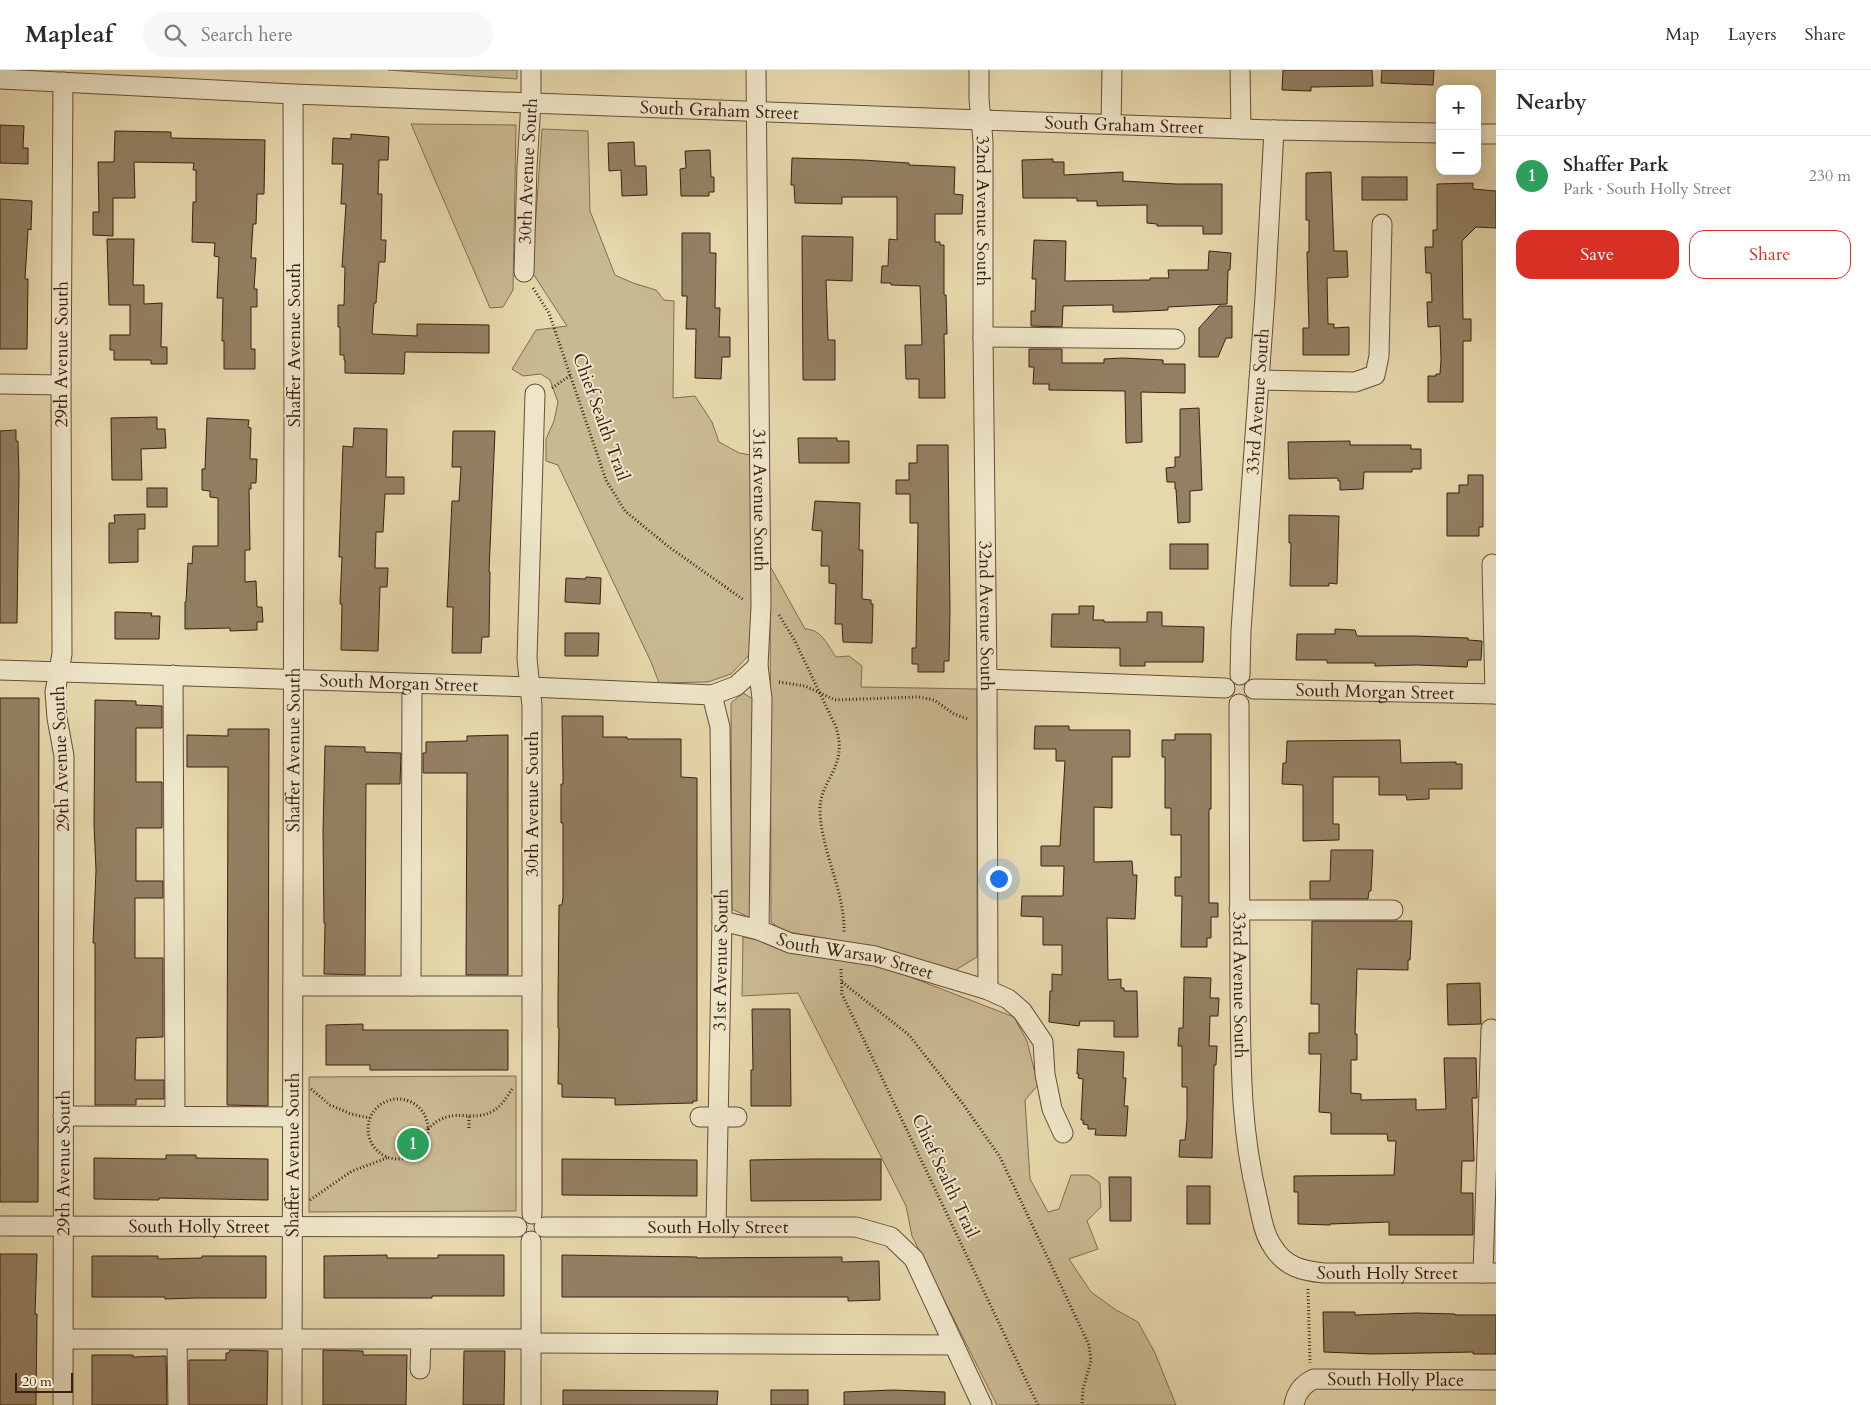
<!DOCTYPE html>
<html lang="en">
<head>
<meta charset="utf-8">
<style>
	:root { --surface:#fff; --page:#f7f7f7; --text:#2b2b33; --muted:#7c7c81; --line:#e1e1e2; --accent:#d93025 }
	body { margin:0; font-family:Cardo,serif; background:var(--page); color:var(--text) }
	.controls { position:absolute; right:15px; top:15px; display:grid; overflow:hidden; border-radius:10px; box-shadow:0 2px 12px #0003 }
	.controls button { width:45px; height:45px; display:grid; place-items:center; padding:0; border:0; border-bottom:1px solid var(--line); background:var(--surface); color:var(--text); font:25px sans-serif }
	.scale { position:absolute; left:15px; bottom:12px; width:58px; box-sizing:border-box; padding-left:5px; border:2px solid #392014; border-top:0; font-size:14px; line-height:18px; white-space:nowrap; color:#392014; -webkit-text-stroke:4px #efe6c9; paint-order:stroke }
	.you { position:absolute; left:998px; top:808px; width:18px; height:18px; margin:-12px; border:4px solid #fff; border-radius:50%; background:#1a73e8; box-shadow:0 0 0 8px #1a73e833 }
	.badge { display:grid; place-items:center; width:32px; height:32px; border-radius:50%; background:var(--accent); color:#fff; font-size:16px; font-weight:700 }
	.pin { position:absolute; translate:-50% -50%; border:2px solid #fff; box-shadow:0 1px 5px #0006 }
	.list { margin:0; padding:0; list-style:none }
	h2 { display:flex; justify-content:space-between; align-items:center; height:65px; margin:0; padding:0 20px; font-size:21px }
	h2 small { font-size:16px; font-weight:400; color:var(--muted) }
	.list li { display:grid; grid-template-columns:32px 1fr auto; gap:15px; align-items:center; box-sizing:border-box; height:80px; padding:0 20px; border-top:1px solid var(--line) }
	.list b { display:block; font-size:19px; white-space:nowrap }
	.list p { margin:0; font-size:16px; white-space:nowrap; color:var(--muted) }
	.list em { font-size:16px; font-style:normal; color:var(--muted) }
	.actions { display:flex; gap:10px; padding:15px 20px }
	.actions a { flex:1; padding:11px 0; border:1px solid var(--accent); border-radius:15px; text-align:center; font-size:18px; color:var(--accent) }
	.actions .main { background:var(--accent); color:#fff }
	.icon { flex:none; width:28px; height:28px; fill:none; stroke:currentColor; stroke-width:2; stroke-linecap:round; stroke-linejoin:round }
	.map { position:relative; flex:none; width:1496px; height:1335px; overflow:hidden }
	header { display:flex; align-items:center; gap:30px; box-sizing:border-box; height:70px; padding:0 25px; background:var(--surface); border-bottom:1px solid var(--line) }
	header strong { font-size:24px }
	nav { display:flex; gap:28px; margin-inline-start:auto; font-size:18px }
	.search { width:350px; height:45px; background:var(--page); display:flex; align-items:center; gap:12px; box-sizing:border-box; padding:0 18px; border-radius:28px; color:var(--muted); font-size:19px }
	main { display:flex }
	aside { flex:1; background:var(--surface) }
	.map>svg:first-child { display:block }
</style>
</head>
<body>
<header>
<strong>Mapleaf</strong>
<div class="search"><svg class="icon" aria-label="search" viewBox="0 0 24 24"><circle cx="10" cy="10" r="6"/><path d="M15 15l6 6"/></svg>Search here</div>
<nav><a>Map</a><a>Layers</a><a>Share</a></nav>
</header>
<main>
<div class="map">
<svg width="1496" height="1335" viewBox="0 0 1496 1335">
	<rect width="100%" height="100%" fill="#e6d8ac"/>
	<filter id="stains"><feTurbulence type="fractalNoise" baseFrequency=".004" numOctaves="4"/><feColorMatrix values="0 0 0 0 .2 0 0 0 0 .09 0 0 0 0 .02 0 0 0 .5 -.17"/></filter>
	<radialGradient id="worn" r=".72"><stop offset=".6" stop-color="#630" stop-opacity="0"/><stop offset="1" stop-color="#630" stop-opacity=".3"/></radialGradient>
	<!-- green -->
	<g fill="#c9b992" stroke="#816c53">
		<polygon points="388,0 517,0 517,9"/>
		<polygon points="411,54 516,55 513,220 503,237 490,238"/>
		<polygon points="542,59 588,61 590,141 615,205 633,213 656,220 664,230 674,231 673,328 695,326 712,352 719,372 739,383 751,385 753,543 751,583 731,604 708,612 659,613 651,592 558,395 546,391 546,369 554,351 558,332 550,310 541,304 523,306 512,299 536,260 567,256 532,202"/>
		<path d="M770 496 805 559C821 559 827 574 836 587L849 586 862 596 861 617 977 619V887L954 901 879 878 783 861 771 852Z"/>
		<polygon points="743,623 753,629 752,849 732,839 731,633"/>
		<polygon points="743,867 865,892 900,903 1014,947 1027,971 1038,1015 1025,1030 1030,1109 1048,1142 1059,1139 1071,1105 1089,1105 1100,1113 1101,1137 1087,1151 1098,1179 1069,1189 1091,1222 1116,1240 1138,1252 1155,1283 1176,1335 997,1335 912,1166 906,1136 798,923 742,926"/>
		<polygon points="516,1006 516,1141 309,1142 309,1007"/>
	</g>
	<!-- building -->
	<g fill="#938063" stroke="#392014">
		<polygon points="1283,0 1372,0 1373,16 1311,17 1311,21 1282,20"/>
		<polygon points="1382,0 1434,0 1433,15 1381,13"/>
		<polygon points="0,55 24,56 23,78 28,78 28,94 0,93"/>
		<polygon points="115,61 171,62 171,68 265,70 264,124 257,124 256,154 253,154 251,188 256,188 254,219 257,219 257,237 251,237 251,279 255,279 255,299 224,299 224,271 222,271 223,228 217,228 219,187 214,186 215,173 192,172 193,132 196,132 196,100 193,100 194,93 134,92 135,128 113,128 113,166 93,165 93,142 99,142 98,92 114,92"/>
		<polygon points="351,64 389,67 388,90 379,90 378,124 382,124 381,170 386,170 385,192 379,192 376,233 374,233 372,264 417,266 417,254 489,255 489,283 405,282 404,304 345,303 345,290 344,290 344,285 340,285 340,257 338,257 338,235 344,235 345,197 342,197 346,134 341,134 343,94 332,94 333,68 351,69"/>
		<polygon points="634,72 635,96 646,96 647,125 622,126 621,100 609,101 608,73"/>
		<polygon points="710,80 711,107 714,107 714,122 709,122 709,126 681,126 680,99 686,98 685,81"/>
		<polygon points="792,88 862,90 909,93 909,95 955,97 954,124 963,125 962,144 935,144 935,172 940,172 940,175 944,175 944,225 946,225 947,264 944,264 945,328 919,328 919,309 906,309 905,275 922,275 920,216 891,215 891,213 881,213 882,196 888,196 889,169 897,170 897,127 842,127 842,134 795,133 794,115 791,115"/>
		<polygon points="1053,89 1053,92 1064,92 1064,105 1123,102 1123,111 1176,114 1222,114 1222,164 1203,164 1203,156 1157,156 1157,154 1147,153 1147,135 1097,136 1097,131 1077,131 1077,128 1023,128 1022,90"/>
		<polygon points="1331,102 1334,181 1347,181 1348,207 1327,208 1328,254 1334,254 1334,258 1349,257 1349,285 1303,285 1303,258 1309,258 1307,182 1309,182 1309,150 1306,150 1306,103"/>
		<rect x="1362" y="107" width="45" height="23"/>
		<polygon points="1473,113 1473,119 1496,121 1496,158 1476,157 1462,171 1463,249 1471,249 1471,271 1463,271 1463,332 1428,332 1428,306 1436,306 1436,304 1440,304 1441,290 1440,256 1428,257 1427,232 1432,232 1431,203 1426,203 1425,177 1433,177 1433,160 1437,160 1437,114"/>
		<polygon points="0,129 32,131 31,160 28,159 25,209 28,209 27,279 0,279"/>
		<polygon points="682,163 710,163 710,183 716,183 715,238 720,238 719,267 730,267 730,287 722,287 721,309 695,308 696,259 686,259 687,226 682,226"/>
		<polygon points="802,166 853,167 852,211 826,210 828,270 835,270 835,310 803,310"/>
		<polygon points="107,169 134,169 133,215 144,215 144,234 162,233 161,277 167,277 167,294 151,294 151,290 114,290 114,280 110,280 110,265 130,265 130,235 109,235"/>
		<polygon points="1034,170 1066,171 1065,211 1150,210 1150,208 1169,208 1168,200 1208,200 1209,181 1231,183 1230,200 1228,200 1227,234 1168,237 1168,240 1125,242 1113,242 1113,235 1063,236 1062,257 1031,256 1031,241 1035,241 1036,209 1032,209"/>
		<polygon points="1219,236 1232,236 1232,268 1226,268 1218,287 1199,287 1199,258"/>
		<polygon points="1029,279 1062,279 1062,293 1104,293 1104,289 1123,288 1163,290 1163,294 1185,294 1185,323 1141,322 1142,372 1126,373 1125,321 1049,320 1049,314 1033,314 1034,297 1029,297"/>
		<polygon points="1199,338 1202,420 1190,421 1190,452 1178,453 1176,419 1175,419 1175,412 1167,412 1166,398 1175,397 1175,387 1180,387 1180,339"/>
		<polygon points="157,347 157,359 165,359 166,378 141,379 142,410 112,410 111,348"/>
		<polygon points="207,348 249,350 248,357 251,358 250,389 257,389 256,413 251,413 251,419 249,419 250,480 245,480 245,512 256,511 257,537 262,537 263,552 257,552 257,560 230,561 230,558 185,559 185,532 186,532 188,493 192,494 193,476 218,476 218,428 210,427 210,421 202,420 202,399 205,399"/>
		<polygon points="354,358 387,359 386,407 404,407 404,424 385,424 383,462 376,462 375,498 388,498 387,517 380,517 378,581 341,580 342,534 340,534 342,487 339,487 343,376 353,377"/>
		<polygon points="16,360 16,371 18,371 19,405 17,553 0,553 0,361"/>
		<polygon points="453,361 495,361 489,502 490,502 489,567 482,567 481,583 452,583 453,537 447,537 448,516 452,431 459,431 461,397 452,397"/>
		<polygon points="798,368 837,368 837,371 849,371 849,393 799,393"/>
		<polygon points="1350,371 1350,375 1411,375 1411,379 1421,379 1421,399 1412,399 1412,402 1364,402 1363,419 1340,420 1340,411 1338,411 1338,408 1289,409 1288,372"/>
		<polygon points="917,375 948,375 950,541 949,591 944,591 944,602 918,602 918,594 912,594 912,578 916,578 918,453 910,453 910,424 896,424 896,410 909,410 909,393 917,393"/>
		<polygon points="1468,405 1483,405 1483,457 1479,457 1479,466 1447,466 1447,423 1459,423 1459,415 1468,415"/>
		<rect x="147" y="418" width="20" height="19"/>
		<polygon points="815,431 860,433 859,480 863,480 862,529 871,530 871,534 873,534 872,573 843,572 842,554 835,554 836,514 829,513 829,496 821,496 822,461 812,460"/>
		<polygon points="145,444 145,459 138,459 138,492 109,493 109,453 115,453 114,445"/>
		<polygon points="1289,445 1339,446 1337,514 1329,513 1329,516 1290,516 1291,473 1289,473"/>
		<rect x="1170" y="474" width="38" height="25"/>
		<polygon points="586,507 601,508 600,534 565,532 566,508 585,509"/>
		<polygon points="1079,536 1094,536 1093,550 1104,550 1104,552 1147,552 1147,542 1162,542 1162,556 1204,557 1203,592 1145,592 1145,596 1120,596 1120,578 1051,577 1052,544 1079,544"/>
		<polygon points="115,542 152,543 151,546 160,546 159,569 115,569"/>
		<polygon points="1335,559 1355,560 1357,566 1415,566 1468,568 1468,570 1482,571 1481,590 1468,590 1467,597 1417,595 1375,596 1375,593 1327,593 1327,590 1296,590 1297,564 1335,564"/>
		<polygon points="565,563 599,563 598,586 565,586"/>
		<polygon points="0,628 39,628 38,1132 0,1132"/>
		<polygon points="95,630 136,631 136,635 162,636 162,658 136,658 136,712 162,712 162,758 136,758 136,811 163,811 163,828 135,828 135,888 163,888 163,967 136,968 135,1010 164,1010 164,1029 136,1029 136,1035 95,1035 95,873 93,873 96,800 94,755"/>
		<polygon points="562,646 603,646 603,667 627,667 627,669 681,669 681,707 697,708 697,1031 693,1031 693,1033 615,1035 615,1028 562,1027 562,1014 558,1014 559,958 558,958 558,931 559,835 562,835 563,827 563,753 561,753 561,714 563,714 563,707"/>
		<polygon points="1035,656 1069,656 1069,660 1130,660 1130,687 1112,687 1112,738 1094,737 1094,792 1132,791 1133,805 1137,805 1135,849 1107,848 1108,910 1121,909 1121,918 1124,918 1124,921 1137,921 1138,967 1114,967 1114,951 1080,951 1079,956 1049,952 1050,921 1052,921 1052,904 1062,905 1062,875 1043,875 1043,847 1021,846 1022,826 1063,826 1064,796 1041,796 1041,776 1060,776 1065,691 1056,691 1056,679 1034,679"/>
		<polygon points="228,659 269,659 268,1036 227,1035 228,697 187,697 187,665 228,666"/>
		<polygon points="1175,664 1211,664 1211,739 1209,739 1209,833 1218,833 1218,847 1211,847 1211,868 1207,868 1207,877 1181,877 1182,826 1175,826 1175,807 1181,807 1181,765 1171,765 1171,738 1165,738 1165,687 1162,687 1162,670 1175,670"/>
		<polygon points="508,665 508,905 466,905 467,703 423,703 423,683 426,683 426,672 467,671 467,666"/>
		<polygon points="1400,670 1401,693 1456,692 1456,694 1462,694 1462,719 1429,719 1429,729 1407,730 1406,725 1379,725 1379,707 1333,707 1333,754 1339,754 1339,770 1303,771 1303,715 1282,714 1283,693 1286,693 1287,671"/>
		<polygon points="325,676 365,677 365,682 401,683 400,714 366,714 365,905 324,904 325,853 324,853 323,762"/>
		<polygon points="1331,780 1373,780 1371,821 1369,821 1368,829 1310,829 1310,811 1330,811"/>
		<polygon points="1312,851 1412,851 1410,890 1408,890 1408,900 1357,899 1355,964 1357,964 1357,990 1351,990 1351,1023 1361,1024 1361,1030 1416,1029 1416,1040 1446,1039 1444,988 1476,988 1477,1028 1472,1028 1474,1091 1462,1091 1461,1123 1473,1123 1473,1165 1389,1165 1389,1152 1330,1154 1330,1155 1298,1154 1298,1122 1294,1122 1294,1106 1394,1105 1396,1071 1388,1071 1387,1064 1331,1064 1331,1043 1319,1042 1321,984 1309,984 1309,963 1319,963 1319,934 1311,934"/>
		<polygon points="1184,907 1211,908 1210,928 1219,928 1218,946 1210,946 1209,976 1217,976 1216,995 1214,995 1212,1088 1179,1087 1180,1070 1185,1070 1187,1050 1187,1017 1182,1017 1182,976 1178,976 1179,958 1183,958"/>
		<polygon points="1480,913 1481,954 1448,955 1447,914"/>
		<polygon points="752,939 790,939 791,1036 751,1036 751,1000 753,1000"/>
		<polygon points="363,954 363,960 508,960 508,1000 370,1000 370,995 326,995 326,955"/>
		<polygon points="1078,979 1124,982 1123,1008 1126,1008 1124,1036 1128,1036 1126,1066 1095,1065 1096,1059 1088,1059 1088,1055 1083,1054 1083,1050 1081,1050 1083,1009 1078,1008 1079,1004 1077,1004"/>
		<polygon points="166,1085 196,1085 196,1088 268,1089 268,1130 159,1128 159,1130 94,1129 94,1088 166,1089"/>
		<polygon points="562,1089 697,1090 697,1126 562,1125"/>
		<polygon points="812,1089 881,1089 881,1130 751,1131 750,1090"/>
		<polygon points="1109,1107 1131,1107 1131,1151 1110,1151"/>
		<rect x="1187" y="1116" width="23" height="38"/>
		<polygon points="0,1184 37,1184 35,1244 37,1244 36,1335 0,1335"/>
		<polygon points="387,1185 387,1188 438,1188 438,1185 504,1185 504,1226 432,1226 432,1228 324,1228 324,1186"/>
		<polygon points="562,1185 697,1187 697,1188 842,1187 842,1192 879,1191 880,1230 848,1231 848,1227 562,1227"/>
		<polygon points="92,1186 158,1186 158,1189 202,1188 202,1186 266,1186 266,1228 196,1228 165,1229 165,1227 92,1227"/>
		<polygon points="1323,1242 1355,1242 1355,1245 1416,1243 1455,1244 1455,1245 1496,1245 1496,1284 1473,1284 1473,1282 1373,1284 1324,1282"/>
		<polygon points="230,1280 268,1281 267,1335 189,1335 189,1290 226,1290 226,1283 229,1283"/>
		<polygon points="323,1280 363,1281 363,1285 407,1285 406,1335 323,1335"/>
		<polygon points="464,1281 505,1281 504,1335 463,1335"/>
		<polygon points="92,1285 133,1285 133,1287 166,1286 167,1335 92,1335"/>
		<polygon points="563,1320 718,1321 717,1335 563,1335"/>
		<rect x="771" y="1320" width="37" height="15"/>
		<polygon points="893,1320 945,1322 945,1335 844,1335 844,1322"/>
	</g>
	<g fill="none" stroke-linecap="round" stroke-linejoin="round">
		<defs>
			<g id="minor">
				<path id="s1" d="M756 0 761 536 758 596 762 628 759 860"/>
				<path id="s2" d="M979 0V29L983 71V267L987 609 988 920 1008 929 1022 941 1043 972 1045 1004 1052 1039 1063 1063"/>
				<polyline points="1240,0 1241,59"/>
				<path id="s3" d="M0 9 293 24 981 50 1274 60 1440 63"/>
				<polyline points="1111,54 1112,0"/>
				<polyline points="1477,64 1496,64"/>
				<path id="s4" d="M524 202 527 97 531 32V0"/>
				<polyline points="983,267 1175,269"/>
				<polyline points="1259,310 1355,312 1375,305 1379,286 1382,154"/>
				<polyline points="0,314 61,315"/>
				<polyline points="1492,494 1495,624"/>
				<path id="s5" d="M0 600 530 617 712 625 736 616 758 596"/>
				<polyline points="173,605 175,1046"/>
				<path id="s6" d="M1240 605 1241 560 1265 227 1274 60"/>
				<polyline points="987,609 1225,618"/>
				<path id="s7" d="M1254 619 1496 624"/>
				<polyline points="712,625 720,657 722,851 716,1156"/>
				<path id="s8" d="M1239 634C1239 729 1239 825 1240 921 1241 993 1240 1056 1257 1127 1261 1144 1263 1163 1273 1177 1285 1197 1303 1201 1324 1203H1496"/>
				<polyline points="1239,840 1393,840"/>
				<path id="s9" d="M722 851 759 860 790 873 875 886 988 920"/>
				<polyline points="293,916 532,916"/>
				<polyline points="411,916 412,614"/>
				<polyline points="63,1046 292,1047"/>
				<polyline points="700,1047 737,1047"/>
				<polyline points="532,1144 532,636 527,589 535,324"/>
				<path id="s10" d="M0 1156 517 1157"/>
				<path id="s11" d="M544 1157H856L891 1167 914 1189 982 1335"/>
				<polyline points="531,1171 531,1335"/>
				<polyline points="1483,1203 1491,959"/>
				<polyline points="64,1269 531,1269"/>
				<polyline points="177,1270 178,1335"/>
				<polyline points="531,1273 954,1275"/>
				<polyline points="420,1299 421,1269"/>
				<path id="s12" d="M63 1335 64 686 57 648 55 622 62 584 61 315 63 12"/>
				<path id="s13" d="M292 1335 294 337 293 24"/>
				<path id="s14" d="M1294 1335C1296 1323 1303 1314 1314 1309L1496 1310"/>
			</g>
		</defs>
		<!-- minor casing -->
		<use href="#minor" stroke="#644e3a" stroke-width="21"/>
		<!-- path -->
		<g stroke="#392014" stroke-width="3" stroke-dasharray="1 2.5" stroke-linecap="butt">
			<polyline points="533,218 549,243 606,410 625,441 669,477 744,530"/>
			<polyline points="552,318 571,305"/>
			<path d="M779 545 795 571 836 657C849 699 819 708 820 742 822 784 845 821 844 863"/>
			<polyline points="779,612 805,616 835,630 919,627 934,630 954,644 968,649"/>
			<polyline points="841,899 842,924 1038,1335"/>
			<polyline points="842,912 909,965 963,1034 1000,1087 1089,1275 1091,1291 1083,1319 1082,1335"/>
			<polyline points="311,1019 330,1035 351,1044 370,1048"/>
			<circle cx="398" cy="1059" r="30"/>
			<polyline points="469,1058 469,1045"/>
			<path d="M428 1059C452 1034 471 1054 493 1041 502 1036 507 1026 513 1018"/>
			<polyline points="310,1130 352,1101 387,1088"/>
			<polyline points="1308,1219 1310,1293"/>
		</g>
		<!-- minor -->
		<use href="#minor" stroke="#efe6c9" stroke-width="19"/>
	</g>
	<g text-anchor="middle" dominant-baseline="central" stroke-width="4" stroke-linejoin="round" paint-order="stroke">
		<!-- street labels -->
		<g font-size="18" fill="#392014" stroke="#efe6c9">
			<text stroke="none"><textPath href="#s3" startOffset="720">South Graham Street</textPath></text>
			<text stroke="none"><textPath href="#s3" startOffset="1125">South Graham Street</textPath></text>
			<text stroke="none"><textPath href="#s4" startOffset="101">30th Avenue South</textPath></text>
			<text stroke="none"><textPath href="#s2" startOffset="141">32nd Avenue South</textPath></text>
			<text transform="translate(294 275) rotate(-90)">Shaffer Avenue South</text>
			<text stroke="none"><textPath href="#s12" startOffset="1052">29th Avenue South</textPath></text>
			<text stroke="none"><textPath href="#s6" startOffset="274">33rd Avenue South</textPath></text>
			<text transform="translate(601 347) rotate(70)">Chief Sealth Trail</text>
			<text stroke="none"><textPath href="#s1" startOffset="430">31st Avenue South</textPath></text>
			<text stroke="none"><textPath href="#s2" startOffset="546">32nd Avenue South</textPath></text>
			<text stroke="none"><textPath href="#s5" startOffset="399">South Morgan Street</textPath></text>
			<text stroke="none"><textPath href="#s7" startOffset="121">South Morgan Street</textPath></text>
			<text stroke="none"><textPath href="#s13" startOffset="655">Shaffer Avenue South</textPath></text>
			<text transform="translate(61 689) rotate(-92)">29th Avenue South</text>
			<text transform="translate(532 734) rotate(-90)">30th Avenue South</text>
			<text stroke="none"><textPath href="#s9" startOffset="138">South Warsaw Street</textPath></text>
			<text transform="translate(721 890) rotate(-89)">31st Avenue South</text>
			<text stroke="none"><textPath href="#s8" startOffset="281">33rd Avenue South</textPath></text>
			<text stroke="none"><textPath href="#s13" startOffset="250">Shaffer Avenue South</textPath></text>
			<text stroke="none"><textPath href="#s12" startOffset="242">29th Avenue South</textPath></text>
			<text transform="translate(945 1106) rotate(65)">Chief Sealth Trail</text>
			<text stroke="none"><textPath href="#s11" startOffset="174">South Holly Street</textPath></text>
			<text stroke="none"><textPath href="#s10" startOffset="199">South Holly Street</textPath></text>
			<text stroke="none"><textPath href="#s8" startOffset="670">South Holly Street</textPath></text>
			<text stroke="none"><textPath href="#s14" startOffset="116">South Holly Place</textPath></text>
		</g>
	</g>
	<rect width="100%" height="100%" filter="url(#stains)"/>
	<rect width="100%" height="100%" fill="url(#worn)"/>
</svg>
<div class="controls">
<button>+</button>
<button>−</button>
</div>
<div class="scale">20 m</div>
<div class="you"></div>
<div class="pin badge" style="left:413px;top:1074px;background:#2e9e5b">1</div>
</div>
<aside>
<h2>Nearby<small></small></h2>
<ul class="list">
<li><span class="badge" style="background:#2e9e5b">1</span><div><b>Shaffer Park</b><p>Park · South Holly Street</p></div><em>230 m</em></li>
</ul>
<div class="actions"><a class="main">Save</a><a>Share</a></div>
</aside>
</main>
</body>
</html>
